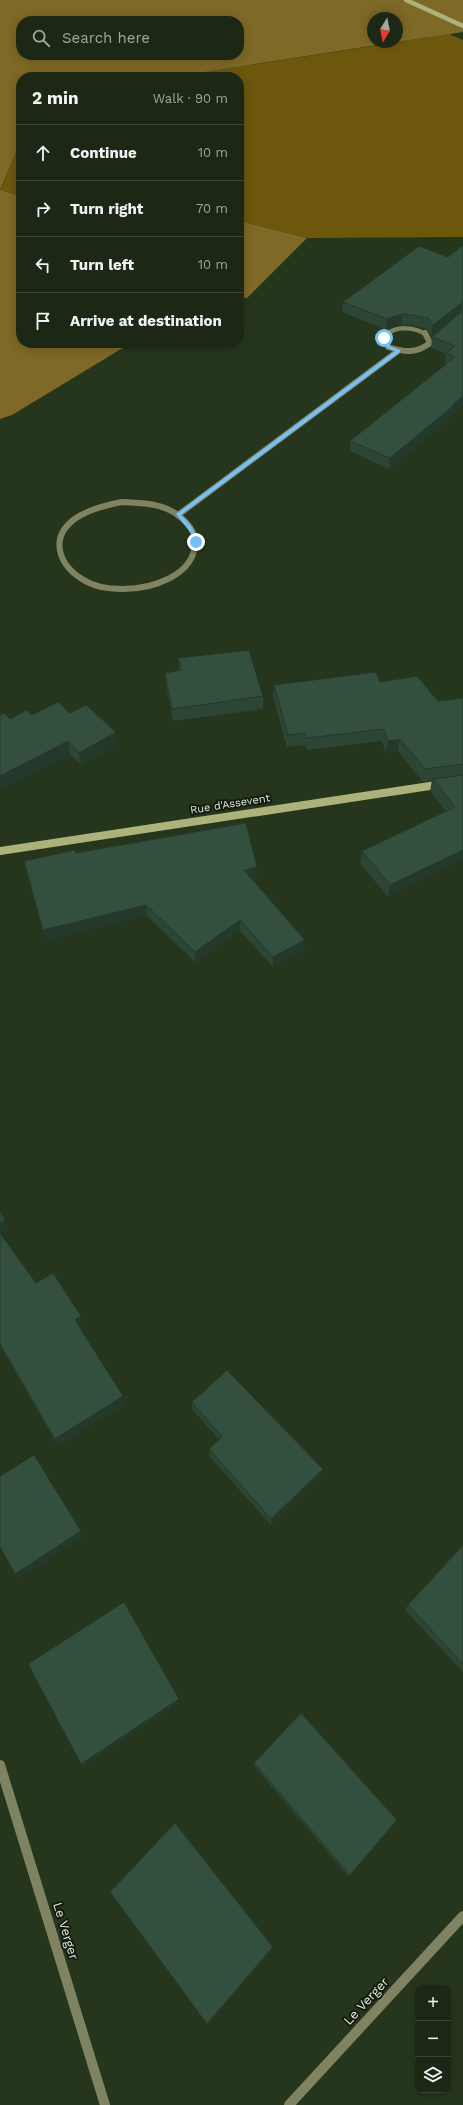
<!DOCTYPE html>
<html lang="en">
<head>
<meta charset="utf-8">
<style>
	:root { --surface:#1c2815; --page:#25301e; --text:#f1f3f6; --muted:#a0a6a0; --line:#3a4434 }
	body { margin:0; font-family:"Work Sans",sans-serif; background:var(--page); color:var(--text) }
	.controls { position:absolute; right:12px; bottom:12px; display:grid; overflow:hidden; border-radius:8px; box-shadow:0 2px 10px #0003 }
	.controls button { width:36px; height:36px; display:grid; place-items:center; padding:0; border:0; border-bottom:1px solid var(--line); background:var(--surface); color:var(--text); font:20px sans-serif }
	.compass { position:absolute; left:367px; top:12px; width:36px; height:36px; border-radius:50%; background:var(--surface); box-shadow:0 2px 10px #0003; rotate:190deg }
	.stop { position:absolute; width:12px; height:12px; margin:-9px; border:3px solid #76c0f7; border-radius:50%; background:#fff }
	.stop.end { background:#76c0f7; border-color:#fff; box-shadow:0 1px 4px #0008 }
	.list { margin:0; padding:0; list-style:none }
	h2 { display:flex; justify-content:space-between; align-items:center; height:52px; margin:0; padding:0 16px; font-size:17px }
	h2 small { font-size:13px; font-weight:400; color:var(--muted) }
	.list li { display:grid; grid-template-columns:26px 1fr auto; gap:12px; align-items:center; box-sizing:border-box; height:56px; padding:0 16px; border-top:1px solid var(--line) }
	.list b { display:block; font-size:15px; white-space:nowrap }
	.list em { font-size:13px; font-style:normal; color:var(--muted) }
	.icon { flex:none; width:22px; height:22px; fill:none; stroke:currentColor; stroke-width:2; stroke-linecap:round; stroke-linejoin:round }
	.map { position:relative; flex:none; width:463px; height:2105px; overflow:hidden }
	.search { position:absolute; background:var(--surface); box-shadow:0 2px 10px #0003; left:16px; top:16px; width:228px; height:44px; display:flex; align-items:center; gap:10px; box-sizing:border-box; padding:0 14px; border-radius:16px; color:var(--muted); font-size:15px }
	.panel { position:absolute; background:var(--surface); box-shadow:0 2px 10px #0003; left:16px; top:72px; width:228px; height:276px; border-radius:16px }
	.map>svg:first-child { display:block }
</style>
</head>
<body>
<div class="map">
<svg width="463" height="2105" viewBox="0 0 463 2105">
	<rect width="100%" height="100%" fill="#26361c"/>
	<!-- green -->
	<g fill="#6d570d">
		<polygon points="449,34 463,40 463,237 307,238 239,221 239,77 173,77"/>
		<polygon points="21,141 21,197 0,191"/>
	</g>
	<!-- forest -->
	<g fill="#7f6926" fill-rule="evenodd">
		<path d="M0 0H463V32L397 42V18H373V42H396L173 77H21V141L0 190 21 197V343H131L12 415 0 419ZM21 21H239V55H21Z"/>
		<polygon points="239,221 307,238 247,298 239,297"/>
	</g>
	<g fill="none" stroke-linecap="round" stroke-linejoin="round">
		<!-- street-far2 -->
		<path stroke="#808361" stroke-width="4.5" d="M388 334C397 325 416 328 425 334"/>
		<!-- street-far1 -->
		<g stroke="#808361" stroke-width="6">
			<path d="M389 333 384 338 388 347C404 352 416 354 430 343L425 333"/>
			<path d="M122 502C140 503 159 503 175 513 185 520 195 530 195 542 195 576 151 589 123 589 109 589 94 587 82 579 58 564 49 537 76 518 90 509 106 505 122 502Z"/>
			<polyline points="178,515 398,351"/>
		</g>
		<!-- street -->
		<g stroke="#808361" stroke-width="10">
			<polyline points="0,1765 105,2105"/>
			<polyline points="289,2105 463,1916"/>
		</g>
		<!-- secondary-far1 -->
		<polyline stroke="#adb27a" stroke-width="4.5" points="406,0 463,26"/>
		<!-- secondary -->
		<polyline stroke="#adb27a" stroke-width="8" points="0,851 463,781"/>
	</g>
	<!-- wall -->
	<g fill="#2c4535">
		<polygon points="463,245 463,405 452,415 452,417 389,469 350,451 350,441 446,365 445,364 446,354 431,348 432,337 449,322 431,336 427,329 412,325 401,325 386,330 342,312 343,302 448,257"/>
		<polygon points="178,658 263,696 263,709 173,721 166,685 165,673 179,671"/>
		<polygon points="380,682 438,701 463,698 463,860 388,897 360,863 362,851 446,811 430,791 432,780 423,782 398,751 386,753 382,741 307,750 305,745 287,747 273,697 274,685"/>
		<polygon points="70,713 116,732 117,745 81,765 70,754 0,790 0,715 10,719 32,715"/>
		<polygon points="76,853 257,867 257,878 252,879 305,940 304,951 273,967 240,931 195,962 147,916 45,940 26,872 24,861"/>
		<polygon points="0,1212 5,1220 8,1229 0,1234 36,1283 83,1324 79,1326 125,1404 58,1446 0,1346"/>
		<polygon points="192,1402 321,1475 271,1525 209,1456 209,1449 219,1440 192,1409"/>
		<polygon points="463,1545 463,1672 405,1610 408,1605"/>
		<polygon points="254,1763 350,1875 348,1876 254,1766"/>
	</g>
	<!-- shaded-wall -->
	<g fill="#24382b">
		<polygon points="462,302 461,313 431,336 433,325"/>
		<polygon points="402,314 401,325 386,330 387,319"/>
		<polygon points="463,396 463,405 452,415 452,417 389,469 390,458"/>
		<polygon points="116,732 117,745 81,765 79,753"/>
		<polygon points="400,739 398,751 386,753 388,741"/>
		<polygon points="68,741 70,754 0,790 0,776"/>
		<polygon points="463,850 463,860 388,897 390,885"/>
		<polygon points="257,867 257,878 244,881 244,870"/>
		<polygon points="146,905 147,916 45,940 43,930"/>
		<polygon points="240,920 240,931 195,962 195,952"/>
		<polygon points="305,940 304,951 273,967 273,957"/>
		<polygon points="5,1220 8,1229 0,1234 0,1223"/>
		<polygon points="81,1316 83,1324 77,1328 75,1320"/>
		<polygon points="123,1396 125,1404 58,1446 55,1439"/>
		<polygon points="323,1469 321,1475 271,1525 271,1519"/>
		<polygon points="81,1531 84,1537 18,1579 15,1574"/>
		<polygon points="179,1699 180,1703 83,1767 81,1764"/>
	</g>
	<!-- building -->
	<g fill="#33503e" stroke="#24382b">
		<polygon points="463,245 463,302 433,325 428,318 413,315 402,314 387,319 343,302 419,246 448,257"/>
		<polygon points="463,310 463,396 452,406 453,406 390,458 350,441 455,357 447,353 455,346 432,337"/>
		<polygon points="249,650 263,696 172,709 165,673 181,670 178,658"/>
		<polygon points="376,672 380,682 417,676 438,701 463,698 463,764 425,769 400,739 388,741 384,729 307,738 305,733 288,735 274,685"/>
		<polygon points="58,702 70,713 86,705 116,732 79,753 68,741 0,776 0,715 4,713 10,719 27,710 32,715"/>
		<polygon points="463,775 463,850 390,885 362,851 455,807 433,779"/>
		<polygon points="246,823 257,867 244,870 305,940 273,957 240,920 195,952 146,905 43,930 24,861 75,850 76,853"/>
		<polygon points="0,1212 5,1220 0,1223"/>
		<polygon points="0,1233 36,1283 53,1273 81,1316 75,1320 123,1396 55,1439 0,1344"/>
		<polygon points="227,1370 323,1469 271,1519 209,1449 222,1437 192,1402"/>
		<polygon points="34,1455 81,1531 15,1574 0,1547 0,1476"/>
		<polygon points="463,1545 463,1664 408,1605"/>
		<polygon points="124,1602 179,1699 81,1764 28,1664"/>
		<polygon points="301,1713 397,1820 350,1875 254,1763"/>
		<polygon points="175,1823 273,1947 207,2024 110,1892"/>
	</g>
	<!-- route -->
	<path fill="#76c0f7" d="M385 337 390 346 400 350V352L181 515C190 523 195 530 198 542L194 544 191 533 176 514 395 351 387 348 382 338Z"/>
	<g text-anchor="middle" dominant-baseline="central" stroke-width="4" stroke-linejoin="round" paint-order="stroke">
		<!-- street labels -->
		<g font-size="11" fill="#dee8d8" stroke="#141b10">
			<text transform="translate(230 804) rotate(-9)">Rue d'Assevent</text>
		</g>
		<!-- near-street labels -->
		<g font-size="13" fill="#dee8d8" stroke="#141b10">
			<text transform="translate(66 1931) rotate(73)">Le Verger</text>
			<text transform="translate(366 2001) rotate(-47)">Le Verger</text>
		</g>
	</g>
</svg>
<div class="controls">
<button>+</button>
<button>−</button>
<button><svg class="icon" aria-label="layers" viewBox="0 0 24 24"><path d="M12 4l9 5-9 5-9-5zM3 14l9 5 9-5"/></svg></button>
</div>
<svg class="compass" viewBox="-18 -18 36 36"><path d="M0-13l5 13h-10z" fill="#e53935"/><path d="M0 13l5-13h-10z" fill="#a0a6a0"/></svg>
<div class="stop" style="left:384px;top:338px"></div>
<div class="stop end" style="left:196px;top:542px"></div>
<div class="search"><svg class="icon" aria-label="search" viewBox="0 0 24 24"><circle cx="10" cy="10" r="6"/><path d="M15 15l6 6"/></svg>Search here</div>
<section class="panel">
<h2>2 min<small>Walk · 90 m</small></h2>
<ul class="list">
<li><svg class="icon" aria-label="ahead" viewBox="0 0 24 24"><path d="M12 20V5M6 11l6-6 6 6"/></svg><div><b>Continue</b></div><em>10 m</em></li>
<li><svg class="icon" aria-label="right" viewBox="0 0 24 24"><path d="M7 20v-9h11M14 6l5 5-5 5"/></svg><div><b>Turn right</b></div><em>70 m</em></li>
<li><svg class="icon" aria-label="left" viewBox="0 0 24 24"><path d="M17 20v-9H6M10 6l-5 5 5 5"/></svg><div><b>Turn left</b></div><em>10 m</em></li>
<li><svg class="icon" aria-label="arrive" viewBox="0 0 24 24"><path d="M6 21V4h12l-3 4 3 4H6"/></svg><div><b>Arrive at destination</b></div></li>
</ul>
</section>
</div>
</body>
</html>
